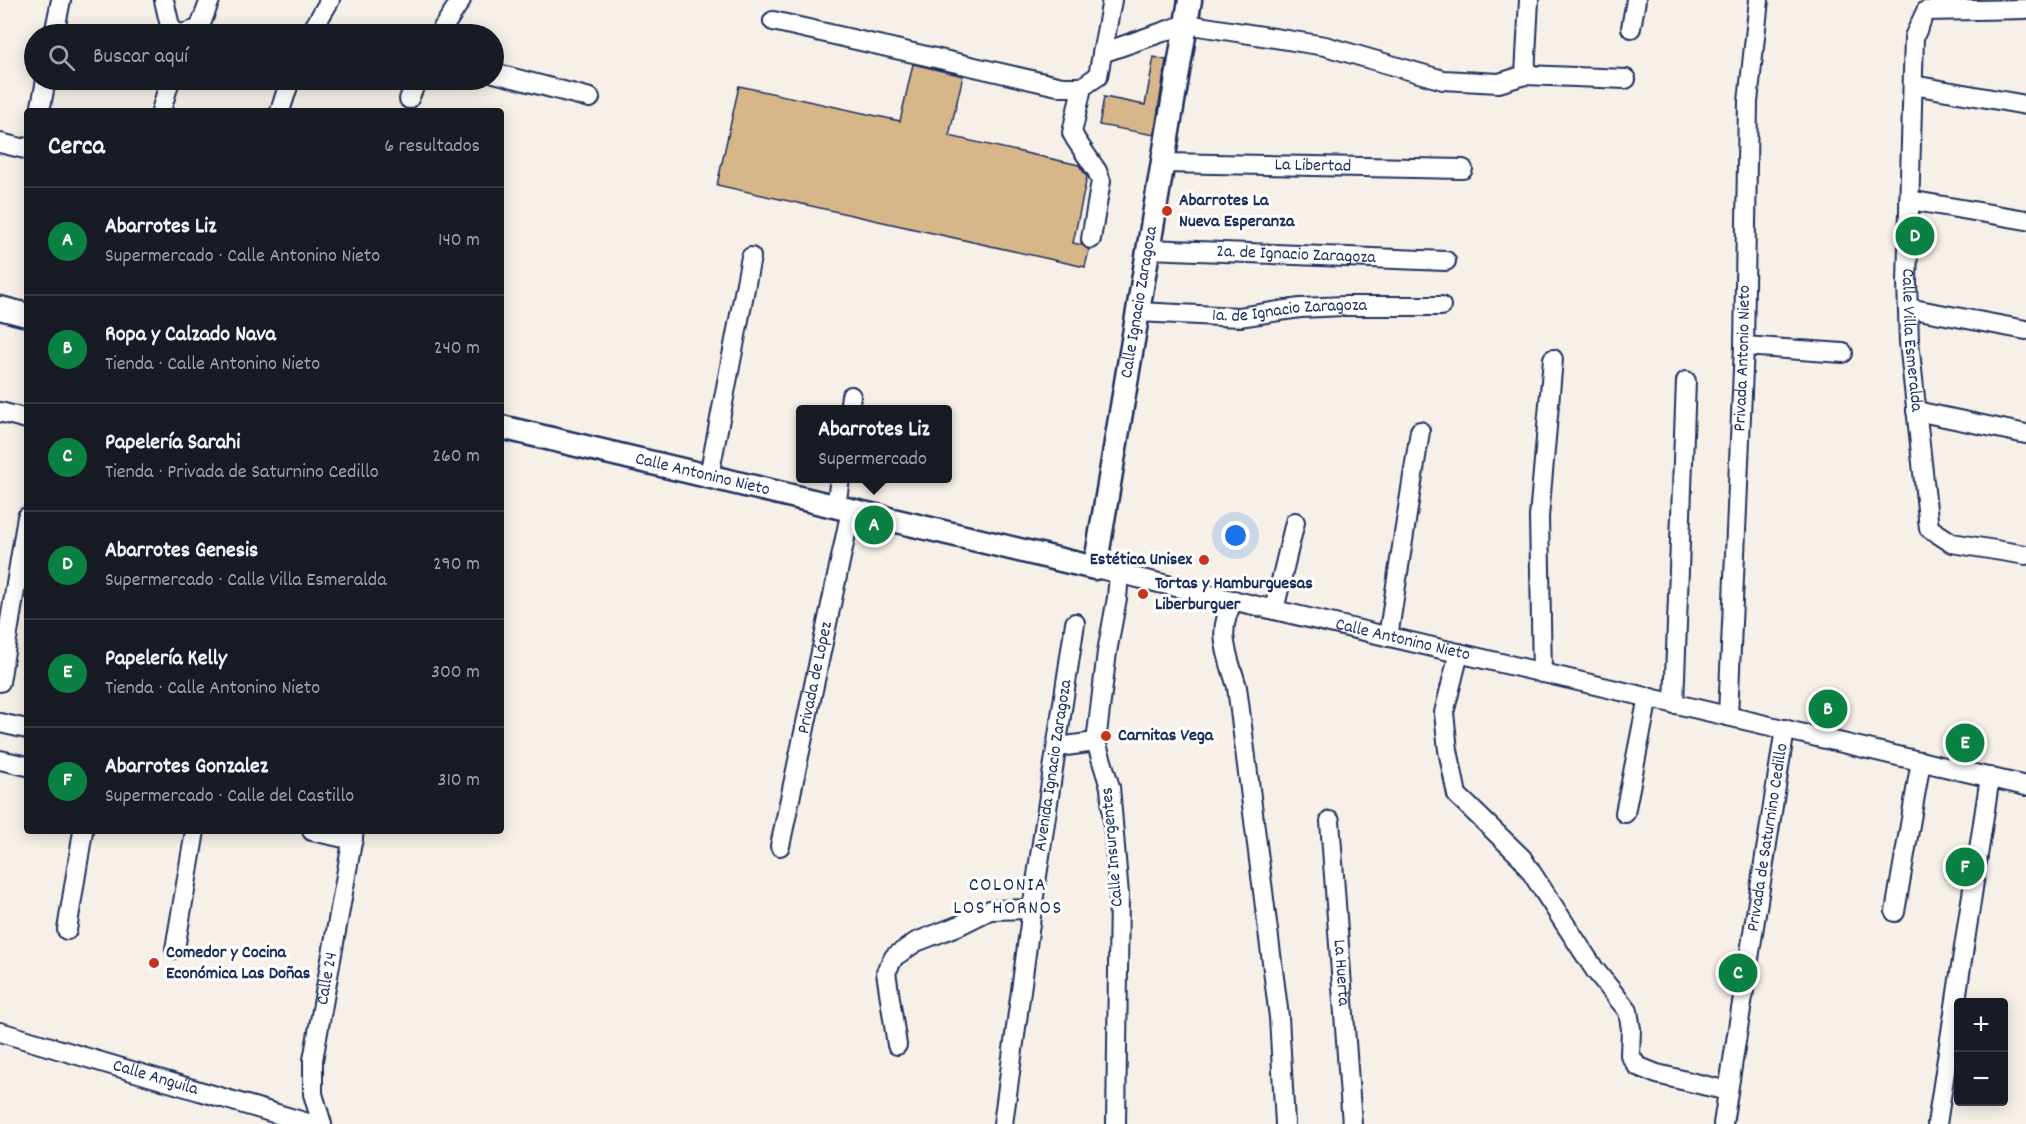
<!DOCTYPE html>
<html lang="es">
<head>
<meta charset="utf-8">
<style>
	:root { --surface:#171b24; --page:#242831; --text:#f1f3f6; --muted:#9ea1a6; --line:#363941; --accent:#0b8043 }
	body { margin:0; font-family:Dekko,sans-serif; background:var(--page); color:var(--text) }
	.controls { position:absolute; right:18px; bottom:18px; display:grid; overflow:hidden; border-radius:6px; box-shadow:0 3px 15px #0003 }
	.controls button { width:54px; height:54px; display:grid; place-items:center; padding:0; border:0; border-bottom:2px solid var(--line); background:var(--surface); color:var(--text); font:30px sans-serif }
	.you { position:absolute; left:1236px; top:536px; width:21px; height:21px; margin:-15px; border:4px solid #fff; border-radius:50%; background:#1a73e8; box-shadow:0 0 0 9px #1a73e833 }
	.badge { display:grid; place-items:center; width:39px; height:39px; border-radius:50%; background:var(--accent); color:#fff; font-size:20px; font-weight:700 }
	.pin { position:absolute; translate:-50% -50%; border:3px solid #fff; box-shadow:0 2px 6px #0006 }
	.popup { position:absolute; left:796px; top:405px; width:156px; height:78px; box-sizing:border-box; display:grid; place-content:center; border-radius:6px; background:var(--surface); filter:drop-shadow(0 2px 4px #0005); font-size:20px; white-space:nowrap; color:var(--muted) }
	.popup b { font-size:22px; color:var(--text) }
	.popup::after { content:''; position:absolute; left:50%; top:100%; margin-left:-12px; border:12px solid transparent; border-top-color:var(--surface) }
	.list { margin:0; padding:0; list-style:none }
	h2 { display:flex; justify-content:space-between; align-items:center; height:78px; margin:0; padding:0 24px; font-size:26px }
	h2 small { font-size:20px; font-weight:400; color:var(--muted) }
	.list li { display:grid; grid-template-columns:39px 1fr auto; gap:18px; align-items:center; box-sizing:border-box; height:108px; padding:0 24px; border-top:2px solid var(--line) }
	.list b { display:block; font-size:22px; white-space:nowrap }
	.list p { margin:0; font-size:20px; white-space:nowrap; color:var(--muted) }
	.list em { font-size:20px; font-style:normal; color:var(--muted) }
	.icon { flex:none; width:33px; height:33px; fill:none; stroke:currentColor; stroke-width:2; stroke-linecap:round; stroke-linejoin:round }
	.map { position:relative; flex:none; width:2026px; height:1124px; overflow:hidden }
	.search { position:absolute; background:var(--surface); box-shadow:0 3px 15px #0003; left:24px; top:24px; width:480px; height:66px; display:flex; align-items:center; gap:15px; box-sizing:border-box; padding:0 21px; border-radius:33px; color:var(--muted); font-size:22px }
	.panel { position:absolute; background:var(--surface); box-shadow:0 3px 15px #0003; left:24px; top:108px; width:480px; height:726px; border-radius:6px }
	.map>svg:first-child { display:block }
</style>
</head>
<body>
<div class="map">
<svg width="2026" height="1124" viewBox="0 0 2026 1124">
	<rect width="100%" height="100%" fill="#f7f0e8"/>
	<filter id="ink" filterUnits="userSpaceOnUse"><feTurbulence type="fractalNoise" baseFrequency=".0167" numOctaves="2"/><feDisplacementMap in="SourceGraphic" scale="12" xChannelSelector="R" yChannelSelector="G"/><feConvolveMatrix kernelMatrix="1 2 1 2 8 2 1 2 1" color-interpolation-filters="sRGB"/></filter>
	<g filter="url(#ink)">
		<!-- building -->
		<g fill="#d7b68a" stroke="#1b2f5e" stroke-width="1.5">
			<polygon points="1154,57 1166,60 1154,135 1099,125 1104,97 1145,105"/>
			<polygon points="913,64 963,76 949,136 1079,165 1087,177 1073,243 1082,245 1089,250 1085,267 717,185 739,86 900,121"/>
		</g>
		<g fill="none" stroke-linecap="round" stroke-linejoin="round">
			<defs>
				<g id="minor">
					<polyline points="164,0 170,26 176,34"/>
					<path id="s1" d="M2026 9 1926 11 1914 37 1907 282 1909 342 1929 528 1952 543 2026 555"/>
					<polyline points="773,21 1062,87 1082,87 1098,76 1112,0"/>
					<polyline points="1631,28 1636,0"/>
					<polyline points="54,34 61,0"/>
					<polyline points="181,34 199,29 210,0"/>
					<polyline points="310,34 330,0"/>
					<polyline points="439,34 461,0"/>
					<polyline points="1102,53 1186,24 1325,46 1443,80 1499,83 1525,75 1626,79"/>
					<polyline points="494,73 590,98"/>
					<polyline points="1525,75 1529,0"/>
					<polyline points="1913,85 2026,105"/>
					<polyline points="1082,87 1072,133 1076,140 1097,171 1101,181 1091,239"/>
					<polyline points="409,99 417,80"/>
					<polyline points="40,111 46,80"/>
					<polyline points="161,111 170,80"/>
					<polyline points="280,111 290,80"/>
					<polyline points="0,143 25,149 27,147"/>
					<path id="s2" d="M1163 163 1463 169"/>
					<polyline points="1909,200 2026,220"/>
					<path id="s3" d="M1148 249 1446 261"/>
					<polyline points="1908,308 2026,330"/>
					<path id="s4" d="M1138 312 1239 317 1300 308 1344 306H1441"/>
					<polyline points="1744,346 1843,353"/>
					<polyline points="849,410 851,396"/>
					<polyline points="1916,411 2026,434"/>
					<polyline points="0,412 27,419"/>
					<polyline points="709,476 751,257"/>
					<polyline points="836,507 840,478"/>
					<path id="s5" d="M1095 568 2026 786"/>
					<path d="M1234 600C1215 632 1228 655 1237 687L1279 1017 1285 1124"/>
					<polyline points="1274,610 1295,522"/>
					<polyline points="1388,637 1420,431"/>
					<polyline points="1459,653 1444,713 1448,750 1457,795 1522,858 1595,970 1628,1011 1631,1029 1630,1055 1637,1066 1657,1074 1728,1091"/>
					<polyline points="1542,673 1539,517 1553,359"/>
					<polyline points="0,682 27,517"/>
					<polyline points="1674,704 1686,381"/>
					<path id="s6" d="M1728 716 1744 346 1748 102 1759 0"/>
					<polyline points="0,723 27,729"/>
					<polyline points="1058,747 1096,742"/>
					<polyline points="0,760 27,766"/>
					<polyline points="1625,813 1648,697"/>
					<path id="s7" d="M1330 821 1352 1124"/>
					<polyline points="312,831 353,840"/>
					<path id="s8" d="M780 846 851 510"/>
					<polyline points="1895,912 1921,761"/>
					<polyline points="67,930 83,831"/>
					<polyline points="175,949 195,831"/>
					<path id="s9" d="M0 1032 311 1124"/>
					<polyline points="897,1045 886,972 894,957 916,942 960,925 990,910 1032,909"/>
					<path id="s10" d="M322 1124 313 1094V1060L354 831"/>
					<path id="s11" d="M1003 1124 1032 909 1075 623"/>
					<polyline points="1116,1124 1119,895 1110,787 1096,742 1107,652 1117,598 1119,574"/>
					<path id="s12" d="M1723 1124 1785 729"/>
					<polyline points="1937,1124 1990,777"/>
				</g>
				<g id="major">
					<polyline points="0,308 27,315"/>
					<path id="s13" d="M501 427 1095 568 1190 0"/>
				</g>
			</defs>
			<!-- minor casing -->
			<use href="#minor" stroke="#1b2f5e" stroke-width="22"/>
			<!-- major casing -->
			<use href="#major" stroke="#1b2f5e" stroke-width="27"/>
			<!-- minor -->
			<use href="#minor" stroke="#fff" stroke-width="18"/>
			<!-- major -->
			<use href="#major" stroke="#fff" stroke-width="22"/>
		</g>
	</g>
	<!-- markers -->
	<g fill="#c8321e" stroke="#fff" stroke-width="2">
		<circle cx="1167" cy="211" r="6"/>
		<circle cx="1204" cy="560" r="6"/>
		<circle cx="1143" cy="594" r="6"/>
		<circle cx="1106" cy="736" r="6"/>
		<circle cx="154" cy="963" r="6"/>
	</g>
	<g text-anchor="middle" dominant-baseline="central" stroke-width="6" stroke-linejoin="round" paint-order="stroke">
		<!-- street labels -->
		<g font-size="18" fill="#1b2f5e" stroke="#fff">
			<text stroke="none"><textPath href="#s2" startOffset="150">La Libertad</textPath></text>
			<text stroke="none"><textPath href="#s3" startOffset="148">2a. de Ignacio Zaragoza</textPath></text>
			<text stroke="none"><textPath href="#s13" startOffset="880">Calle Ignacio Zaragoza</textPath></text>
			<text stroke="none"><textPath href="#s4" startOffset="152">1a. de Ignacio Zaragoza</textPath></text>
			<text stroke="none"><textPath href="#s1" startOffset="432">Calle Villa Esmeralda</textPath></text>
			<text stroke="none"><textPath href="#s6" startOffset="358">Privada Antonio Nieto</textPath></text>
			<text stroke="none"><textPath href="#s13" startOffset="207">Calle Antonino Nieto</textPath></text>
			<text stroke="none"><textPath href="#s5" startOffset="316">Calle Antonino Nieto</textPath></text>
			<text stroke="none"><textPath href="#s8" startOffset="172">Privada de López</textPath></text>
			<text stroke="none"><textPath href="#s11" startOffset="362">Avenida Ignacio Zaragoza</textPath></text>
			<text stroke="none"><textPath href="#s12" startOffset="290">Privada de Saturnino Cedillo</textPath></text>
			<text transform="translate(1113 847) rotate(-95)">Calle Insurgentes</text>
			<text stroke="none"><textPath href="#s7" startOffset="152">La Huerta</textPath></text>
			<text stroke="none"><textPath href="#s10" startOffset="148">Calle 24</textPath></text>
			<text stroke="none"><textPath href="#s9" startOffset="162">Calle Anguila</textPath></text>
		</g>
		<!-- poi labels -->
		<g font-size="18" font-weight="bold" fill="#1b2f5e" stroke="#fff" text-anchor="start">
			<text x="1179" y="201">Abarrotes La<tspan x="1179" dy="21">Nueva Esperanza</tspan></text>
			<text x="1192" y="560" text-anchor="end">Estética Unisex</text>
			<text x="1155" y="584">Tortas y Hamburguesas<tspan x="1155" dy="21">Liberburguer</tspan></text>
			<text x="1118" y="736">Carnitas Vega</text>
			<text x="166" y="953">Comedor y Cocina<tspan x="166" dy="21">Económica Las Doñas</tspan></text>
		</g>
		<!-- neighbourhood labels -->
		<g font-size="20" letter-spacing="1.5" fill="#1b2f5e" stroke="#fff">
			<text x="1008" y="886">COLONIA<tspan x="1008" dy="23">LOS HORNOS</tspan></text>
		</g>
	</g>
</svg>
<div class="controls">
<button>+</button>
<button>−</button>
</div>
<div class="you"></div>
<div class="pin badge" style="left:874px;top:525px">A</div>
<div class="popup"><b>Abarrotes Liz</b>Supermercado</div>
<div class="pin badge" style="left:1828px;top:709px">B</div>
<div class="pin badge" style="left:1738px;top:973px">C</div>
<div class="pin badge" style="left:1915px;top:236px">D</div>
<div class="pin badge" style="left:1965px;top:743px">E</div>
<div class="pin badge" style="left:1965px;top:867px">F</div>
<div class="search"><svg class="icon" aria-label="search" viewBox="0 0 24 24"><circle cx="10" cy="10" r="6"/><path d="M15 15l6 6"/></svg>Buscar aquí</div>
<section class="panel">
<h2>Cerca<small>6 resultados</small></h2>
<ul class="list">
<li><span class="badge">A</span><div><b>Abarrotes Liz</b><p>Supermercado · Calle Antonino Nieto</p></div><em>140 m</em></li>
<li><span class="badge">B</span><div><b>Ropa y Calzado Nava</b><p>Tienda · Calle Antonino Nieto</p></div><em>240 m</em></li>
<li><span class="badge">C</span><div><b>Papelería Sarahi</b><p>Tienda · Privada de Saturnino Cedillo</p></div><em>260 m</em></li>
<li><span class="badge">D</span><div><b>Abarrotes Genesis</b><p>Supermercado · Calle Villa Esmeralda</p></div><em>290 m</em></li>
<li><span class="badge">E</span><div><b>Papelería Kelly</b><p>Tienda · Calle Antonino Nieto</p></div><em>300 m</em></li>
<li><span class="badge">F</span><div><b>Abarrotes Gonzalez</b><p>Supermercado · Calle del Castillo</p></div><em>310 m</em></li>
</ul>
</section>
</div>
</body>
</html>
